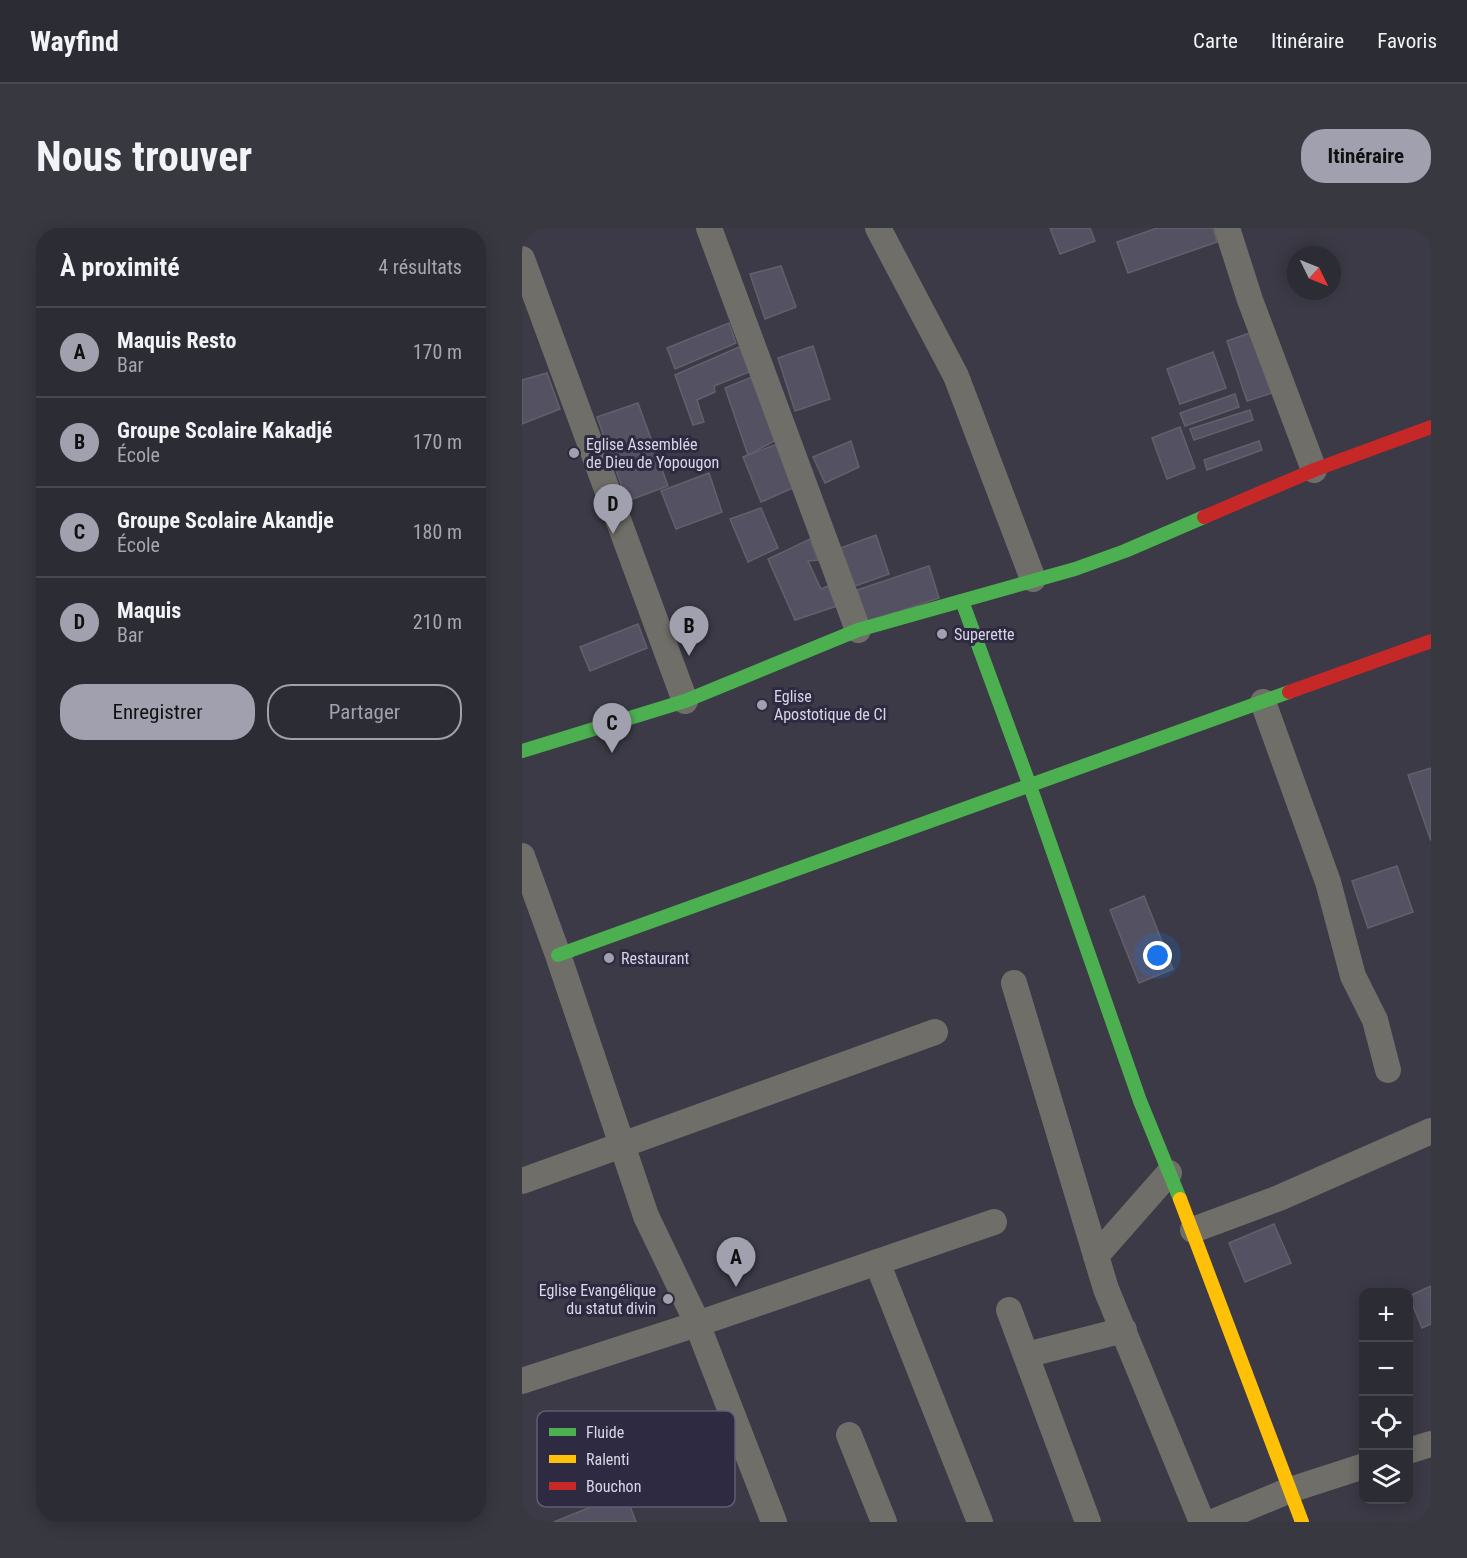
<!DOCTYPE html>
<html lang="fr">
<head>
<meta charset="utf-8">
<style>
	:root { --surface:#2c2c34; --page:#383840; --text:#f1f3f6; --muted:#a6a7ac; --line:#48484f; --accent:#a1a0ae }
	body { margin:0; font-family:"Roboto Condensed",sans-serif; background:var(--page); color:var(--text) }
	.controls { position:absolute; right:18px; bottom:18px; display:grid; overflow:hidden; border-radius:12px; box-shadow:0 3px 15px #0003 }
	.controls button { width:54px; height:54px; display:grid; place-items:center; padding:0; border:0; border-bottom:2px solid var(--line); background:var(--surface); color:var(--text); font:30px sans-serif }
	.compass { position:absolute; left:765px; top:18px; width:54px; height:54px; border-radius:50%; background:var(--surface); box-shadow:0 3px 15px #0003; rotate:133deg }
	.you { position:absolute; left:636px; top:728px; width:21px; height:21px; margin:-15px; border:4px solid #fff; border-radius:50%; background:#1a73e8; box-shadow:0 0 0 9px #1a73e833 }
	.badge { display:grid; place-items:center; width:39px; height:39px; border-radius:50%; background:var(--accent); color:#111; font-size:20px; font-weight:700 }
	.pin { position:absolute; translate:-50% -50px; filter:drop-shadow(0 2px 3px #0008) }
	.pin::after { content:''; position:absolute; top:32px; width:21px; height:18px; background:inherit; clip-path:polygon(0 0,100% 0,50% 100%) }
	.list { margin:0; padding:0; list-style:none }
	h2 { display:flex; justify-content:space-between; align-items:center; height:78px; margin:0; padding:0 24px; font-size:26px }
	h2 small { font-size:20px; font-weight:400; color:var(--muted) }
	.list li { display:grid; grid-template-columns:39px 1fr auto; gap:18px; align-items:center; box-sizing:border-box; height:90px; padding:0 24px; border-top:2px solid var(--line) }
	.list b { display:block; font-size:22px; white-space:nowrap }
	.list p { margin:0; font-size:20px; white-space:nowrap; color:var(--muted) }
	.list em { font-size:20px; font-style:normal; color:var(--muted) }
	.actions { display:flex; gap:12px; padding:18px 24px }
	.actions a { flex:1; padding:14px 0; border:2px solid var(--accent); border-radius:24px; text-align:center; font-size:21px; color:var(--accent) }
	.actions .main { background:var(--accent); color:#111 }
	.icon { flex:none; width:33px; height:33px; fill:none; stroke:currentColor; stroke-width:2; stroke-linecap:round; stroke-linejoin:round }
	.map { position:relative; flex:none; width:909px; height:1294px; overflow:hidden; border-radius:24px }
	header { display:flex; align-items:center; gap:36px; box-sizing:border-box; height:84px; padding:0 30px; background:var(--surface); border-bottom:2px solid var(--line) }
	header strong { font-size:28px }
	nav { display:flex; gap:33px; margin-inline-start:auto; font-size:21px }
	.intro { display:flex; align-items:center; justify-content:space-between; box-sizing:border-box; height:144px; padding:0 36px }
	h1 { margin:0; font-size:42px }
	.button { padding:15px 27px; border-radius:24px; background:var(--accent); color:#111; font-size:21px; font-weight:700 }
	main { display:flex; gap:36px; padding:0 36px }
	aside { flex:1; background:var(--surface); border-radius:24px; box-shadow:0 3px 15px #0003 }
	.map>svg:first-child { display:block }
</style>
</head>
<body>
<header>
<strong>Wayfind</strong>
<nav><a>Carte</a><a>Itinéraire</a><a>Favoris</a></nav>
</header>
<div class="intro"><h1>Nous trouver</h1><a class="button">Itinéraire</a></div>
<main>
<aside>
<h2>À proximité<small>4 résultats</small></h2>
<ul class="list">
<li><span class="badge">A</span><div><b>Maquis Resto</b><p>Bar</p></div><em>170 m</em></li>
<li><span class="badge">B</span><div><b>Groupe Scolaire Kakadjé</b><p>École</p></div><em>170 m</em></li>
<li><span class="badge">C</span><div><b>Groupe Scolaire Akandje</b><p>École</p></div><em>180 m</em></li>
<li><span class="badge">D</span><div><b>Maquis</b><p>Bar</p></div><em>210 m</em></li>
</ul>
<div class="actions"><a class="main">Enregistrer</a><a>Partager</a></div>
</aside>
<div class="map">
<svg width="909" height="1294" viewBox="0 0 909 1294">
	<rect width="100%" height="100%" fill="#3b3a46"/>
	<!-- building -->
	<g fill="#545262" stroke="#61606b" stroke-width="1.5">
		<polygon points="528,0 568,0 573,13 538,26"/>
		<polygon points="635,0 691,0 695,14 606,45 595,14"/>
		<polygon points="259,38 274,79 243,91 228,46"/>
		<polygon points="207,95 214,115 153,141 145,120"/>
		<polygon points="733,103 753,164 725,173 705,113"/>
		<polygon points="224,116 232,142 192,158 193,164 175,172 182,194 171,197 153,147"/>
		<polygon points="291,118 308,171 273,183 256,130"/>
		<polygon points="691,124 704,160 658,176 645,141"/>
		<polygon points="25,145 38,181 0,196 0,152"/>
		<polygon points="235,147 258,210 226,227 203,160"/>
		<polygon points="713,166 717,179 663,198 658,185"/>
		<polygon points="116,175 146,258 105,273 75,189"/>
		<polygon points="728,182 731,192 672,212 668,201"/>
		<polygon points="658,199 673,240 645,251 630,210"/>
		<polygon points="329,213 337,239 303,255 291,229"/>
		<polygon points="737,213 740,222 685,242 682,232"/>
		<polygon points="258,215 275,258 239,274 221,229"/>
		<polygon points="187,245 200,284 154,301 139,263"/>
		<polygon points="239,280 256,320 226,334 208,291"/>
		<polygon points="354,307 367,346 330,359 316,321"/>
		<polygon points="288,311 296,332 286,333 299,361 306,358 315,378 273,392 246,331"/>
		<polygon points="407,338 417,370 345,394 335,362"/>
		<polygon points="116,396 125,420 68,443 58,419"/>
		<polygon points="909,540 909,613 886,547"/>
		<polygon points="875,638 891,684 846,700 830,653"/>
		<polygon points="622,668 651,741 617,755 588,682"/>
		<polygon points="752,996 769,1035 723,1054 707,1015"/>
		<polygon points="909,1058 909,1096 900,1100 887,1068"/>
		<polygon points="103,1265 114,1294 32,1294"/>
	</g>
	<g fill="none" stroke-linecap="round" stroke-linejoin="round">
		<!-- street -->
		<g stroke="#6f6e68" stroke-width="26">
			<polyline points="187,0 336,402"/>
			<polyline points="356,0 434,148 511,351"/>
			<polyline points="705,0 728,72 792,242"/>
			<polyline points="0,31 163,473"/>
			<polyline points="741,474 806,654 831,748 853,792 866,842"/>
			<polyline points="0,628 36,727 124,988 172,1088 252,1294"/>
			<polyline points="492,755 584,1061 680,1294"/>
			<polyline points="0,953 413,804"/>
			<polyline points="671,1002 757,970 909,903"/>
			<polyline points="574,1028 647,945"/>
			<polyline points="355,1034 458,1294"/>
			<polyline points="487,1082 566,1294"/>
			<polyline points="504,1127 602,1102"/>
			<polyline points="0,1153 175,1096 472,994"/>
			<polyline points="327,1207 362,1294"/>
			<polyline points="886,1223 909,1216"/>
			<polyline points="691,1294 768,1262 842,1238"/>
		</g>
		<!-- fast -->
		<g stroke="#4caf50" stroke-width="14">
			<polyline points="440,373 508,558 618,873 658,971"/>
			<polyline points="0,523 163,473 336,402 553,341 603,323 682,289"/>
			<polyline points="36,727 767,464"/>
		</g>
		<!-- slow -->
		<polyline stroke="#ffc107" stroke-width="14" points="658,971 780,1294"/>
		<!-- jam -->
		<g stroke="#c62828" stroke-width="14">
			<polyline points="682,289 792,242 909,199"/>
			<polyline points="767,464 909,413"/>
		</g>
	</g>
	<!-- markers -->
	<g fill="#a1a0ae" stroke="#2d2a41" stroke-width="2">
		<circle cx="52" cy="225" r="6"/>
		<circle cx="420" cy="406" r="6"/>
		<circle cx="240" cy="477" r="6"/>
		<circle cx="87" cy="730" r="6"/>
		<circle cx="146" cy="1071" r="6"/>
	</g>
	<g text-anchor="middle" dominant-baseline="central" stroke-width="6" stroke-linejoin="round" paint-order="stroke">
		<!-- poi labels -->
		<g font-size="16" fill="#d8d7e6" stroke="#2d2a41" text-anchor="start">
			<text x="64" y="216">Eglise Assemblée<tspan x="64" dy="18">de Dieu de Yopougon</tspan></text>
			<text x="432" y="406">Superette</text>
			<text x="252" y="468">Eglise<tspan x="252" dy="18">Apostotique de CI</tspan></text>
			<text x="99" y="730">Restaurant</text>
			<text x="134" y="1062" text-anchor="end">Eglise Evangélique<tspan x="134" dy="18">du statut divin</tspan></text>
		</g>
	</g>
	<!-- legend -->
	<rect x="15" y="1183" width="198" height="96" rx="9" fill="#2d2a41" stroke="#605e73" stroke-width="1.5"/>
	<rect x="27" y="1200" width="27" height="8" fill="#4caf50"/>
	<rect x="27" y="1227" width="27" height="8" fill="#ffc107"/>
	<rect x="27" y="1254" width="27" height="8" fill="#c62828"/>
	<g font-size="16" fill="#d8d7e6">
		<text x="64" y="1210">Fluide</text>
		<text x="64" y="1237">Ralenti</text>
		<text x="64" y="1264">Bouchon</text>
	</g>
</svg>
<div class="controls">
<button>+</button>
<button>−</button>
<button><svg class="icon" aria-label="locate" viewBox="0 0 24 24"><circle cx="12" cy="12" r="6"/><path d="M12 2v4M12 18v4M2 12h4M18 12h4"/></svg></button>
<button><svg class="icon" aria-label="layers" viewBox="0 0 24 24"><path d="M12 4l9 5-9 5-9-5zM3 14l9 5 9-5"/></svg></button>
</div>
<svg class="compass" viewBox="-18 -18 36 36"><path d="M0-13l5 13h-10z" fill="#e53935"/><path d="M0 13l5-13h-10z" fill="#a6a7ac"/></svg>
<div class="you"></div>
<div class="pin badge" style="left:214px;top:1059px">A</div>
<div class="pin badge" style="left:167px;top:428px">B</div>
<div class="pin badge" style="left:90px;top:525px">C</div>
<div class="pin badge" style="left:91px;top:306px">D</div>
</div>
</main>
</body>
</html>
